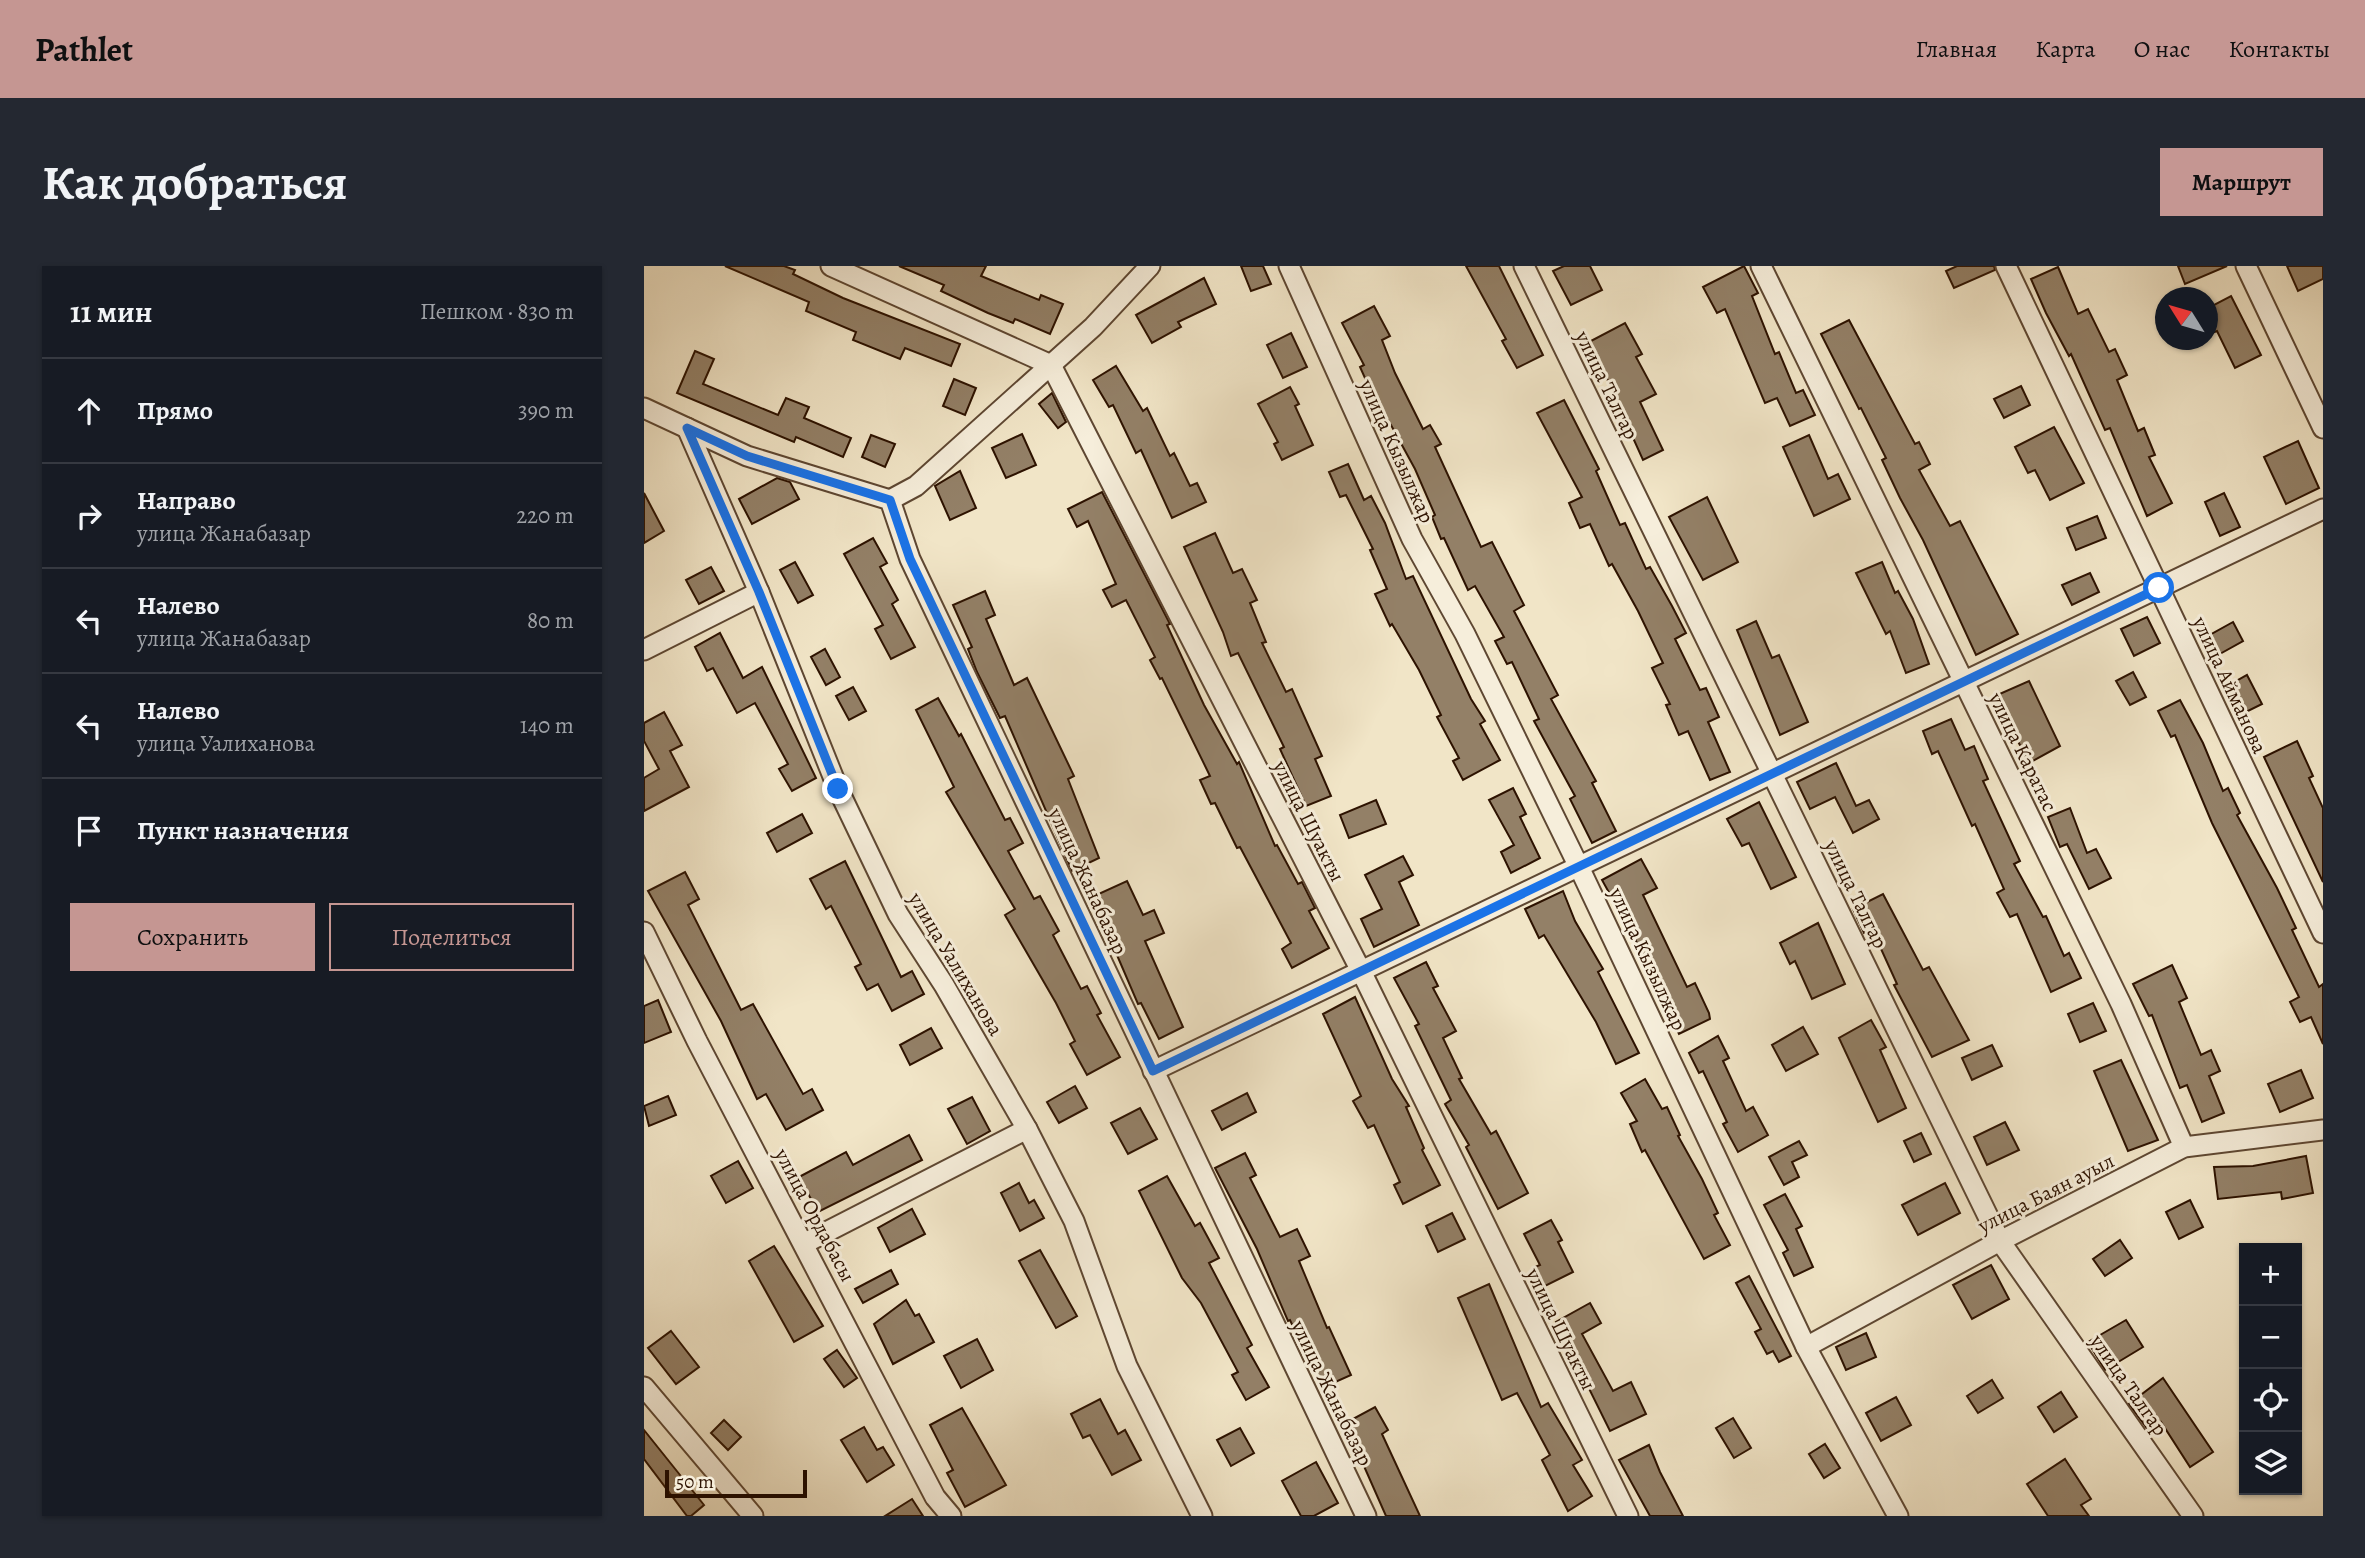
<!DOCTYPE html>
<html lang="ru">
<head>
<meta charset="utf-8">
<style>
	:root { --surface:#171b24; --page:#242831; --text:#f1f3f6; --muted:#9ea1a6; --line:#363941; --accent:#c59692 }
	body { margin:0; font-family:Alegreya,serif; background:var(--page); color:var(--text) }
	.controls { position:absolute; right:21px; bottom:21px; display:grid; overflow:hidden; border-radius:0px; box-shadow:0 2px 5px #0004 }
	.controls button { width:63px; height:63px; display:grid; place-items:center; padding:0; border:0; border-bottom:2px solid var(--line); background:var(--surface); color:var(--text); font:35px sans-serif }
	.compass { position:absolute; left:1511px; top:21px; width:63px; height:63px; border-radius:50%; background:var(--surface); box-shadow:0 2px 5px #0004; rotate:307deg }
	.scale { position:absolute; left:21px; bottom:18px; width:142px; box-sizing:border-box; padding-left:7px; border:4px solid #2d1200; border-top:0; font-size:19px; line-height:24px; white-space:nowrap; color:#2d1200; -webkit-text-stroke:5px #f6eedb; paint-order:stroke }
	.stop { position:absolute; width:21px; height:21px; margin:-16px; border:5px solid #1a73e8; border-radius:50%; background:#fff }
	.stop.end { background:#1a73e8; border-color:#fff; box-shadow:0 2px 7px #0008 }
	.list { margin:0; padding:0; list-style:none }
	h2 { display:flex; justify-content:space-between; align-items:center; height:91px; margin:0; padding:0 28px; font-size:30px }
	h2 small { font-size:23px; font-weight:400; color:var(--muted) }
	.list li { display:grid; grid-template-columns:46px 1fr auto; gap:21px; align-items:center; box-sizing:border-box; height:105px; padding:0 28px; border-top:2px solid var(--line) }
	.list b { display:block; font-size:26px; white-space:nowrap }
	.list p { margin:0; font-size:23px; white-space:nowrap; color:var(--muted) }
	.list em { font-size:23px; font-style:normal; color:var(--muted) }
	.actions { display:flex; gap:14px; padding:21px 28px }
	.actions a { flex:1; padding:16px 0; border:2px solid var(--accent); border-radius:0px; text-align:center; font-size:24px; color:var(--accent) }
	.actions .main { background:var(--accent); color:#111 }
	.icon { flex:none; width:38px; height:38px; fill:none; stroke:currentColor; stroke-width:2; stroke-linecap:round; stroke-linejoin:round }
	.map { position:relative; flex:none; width:1679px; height:1250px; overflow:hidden; border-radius:0px }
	header { display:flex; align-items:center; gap:42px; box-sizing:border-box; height:98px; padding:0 35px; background:var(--accent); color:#111 }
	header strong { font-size:33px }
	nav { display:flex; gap:38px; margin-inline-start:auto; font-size:24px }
	.intro { display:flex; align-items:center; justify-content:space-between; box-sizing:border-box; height:168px; padding:0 42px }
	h1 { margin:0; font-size:49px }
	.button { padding:18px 32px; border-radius:0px; background:var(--accent); color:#111; font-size:24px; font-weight:700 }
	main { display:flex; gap:42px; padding:0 42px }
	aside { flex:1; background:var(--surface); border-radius:0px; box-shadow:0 2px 5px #0004 }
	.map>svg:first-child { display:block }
</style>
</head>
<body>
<header>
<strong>Pathlet</strong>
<nav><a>Главная</a><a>Карта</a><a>О нас</a><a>Контакты</a></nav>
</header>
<div class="intro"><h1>Как добраться</h1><a class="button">Маршрут</a></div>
<main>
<aside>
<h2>11 мин<small>Пешком · 830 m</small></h2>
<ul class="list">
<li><svg class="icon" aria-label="ahead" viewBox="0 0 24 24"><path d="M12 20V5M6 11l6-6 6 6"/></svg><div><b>Прямо</b></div><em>390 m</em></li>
<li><svg class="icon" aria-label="right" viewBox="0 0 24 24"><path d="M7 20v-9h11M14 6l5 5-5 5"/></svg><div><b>Направо</b><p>улица Жанабазар</p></div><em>220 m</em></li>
<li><svg class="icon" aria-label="left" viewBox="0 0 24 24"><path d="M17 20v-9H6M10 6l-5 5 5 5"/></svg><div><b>Налево</b><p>улица Жанабазар</p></div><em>80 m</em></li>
<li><svg class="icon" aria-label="left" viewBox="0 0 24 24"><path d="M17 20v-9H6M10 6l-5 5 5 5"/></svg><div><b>Налево</b><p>улица Уалиханова</p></div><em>140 m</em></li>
<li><svg class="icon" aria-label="arrive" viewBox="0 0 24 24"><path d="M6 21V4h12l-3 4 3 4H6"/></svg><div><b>Пункт назначения</b></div></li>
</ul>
<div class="actions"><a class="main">Сохранить</a><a>Поделиться</a></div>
</aside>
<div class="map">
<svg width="1679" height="1250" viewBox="0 0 1679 1250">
	<rect width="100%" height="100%" fill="#f1e5c7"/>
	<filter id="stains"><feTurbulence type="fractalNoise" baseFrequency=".00286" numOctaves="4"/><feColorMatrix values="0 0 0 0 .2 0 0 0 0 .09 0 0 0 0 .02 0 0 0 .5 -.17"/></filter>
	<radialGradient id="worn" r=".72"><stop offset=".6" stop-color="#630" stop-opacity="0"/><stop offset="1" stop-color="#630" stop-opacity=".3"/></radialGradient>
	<!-- building -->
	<g fill="#938067" stroke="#2d1200" stroke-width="2">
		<polygon points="81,0 140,0 151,4 149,8 199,32 316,78 307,100 261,82 256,93 209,74 212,66 162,45 165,36"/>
		<polygon points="255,0 342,0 337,10 395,34 397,29 419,38 406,68 371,53 369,57 344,47 297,25 300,19"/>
		<polygon points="597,0 619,0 627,18 607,25"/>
		<polygon points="822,0 855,0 899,89 873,102 858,75 862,73"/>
		<polygon points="920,0 946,0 958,24 927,39 909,5"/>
		<polygon points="1100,0 1114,27 1108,30 1131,88 1135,86 1152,127 1159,124 1171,149 1146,160 1133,132 1121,137 1081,43 1073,47 1059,21"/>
		<polygon points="1313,0 1350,0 1351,4 1310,22 1302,5"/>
		<polygon points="1534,0 1583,0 1541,18"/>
		<polygon points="1643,0 1679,0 1679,13 1654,25"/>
		<polygon points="1414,1 1434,48 1444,43 1465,86 1471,83 1483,109 1473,114 1494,165 1500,162 1511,189 1505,191 1528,237 1503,250 1466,162 1461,164 1427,88 1425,90 1402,47 1387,13"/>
		<polygon points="560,12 572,38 534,56 537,61 508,77 492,49"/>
		<polygon points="1587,30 1617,89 1591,102 1573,65 1568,67 1564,57 1564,42"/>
		<polygon points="730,40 746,70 738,74 751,107 779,163 786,159 797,178 791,181 837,281 848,276 880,339 870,345 914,429 907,433 952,515 948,517 972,565 948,577 926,533 931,530 890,455 895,453 868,396 863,398 851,375 860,371 831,320 824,324 800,272 797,273 788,251 791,249 771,203 747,159 743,161 716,101 720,99 698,57"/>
		<polygon points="1205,54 1271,178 1275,176 1286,198 1275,204 1306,260 1316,255 1374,368 1332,389 1279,274 1256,232 1238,194 1242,192 1217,142 1215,143 1177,68"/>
		<polygon points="981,57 998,88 992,91 1012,128 996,136 1019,184 999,194 985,163 987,162 945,76"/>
		<polygon points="647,67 663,101 639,112 623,79"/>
		<polygon points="51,85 70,93 59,118 134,149 142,132 165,141 160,152 207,172 199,191 152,171 150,176 33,127"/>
		<polygon points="472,100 499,145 503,142 526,190 530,187 546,220 553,217 562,236 528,252 497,184 492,187 469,139 465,141 449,114"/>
		<polygon points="310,113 332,122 321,149 299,140"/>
		<polygon points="1377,120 1386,139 1360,152 1350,133"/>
		<polygon points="646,121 655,138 651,140 669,179 638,194 630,178 634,176 614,138"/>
		<polygon points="408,127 422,156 414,162 395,138"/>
		<polygon points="920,134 955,203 952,205 976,259 981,257 1002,303 1006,301 1028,340 1042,367 1031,373 1056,424 1062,422 1075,451 1064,456 1086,506 1066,514 1044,465 1035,469 1022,439 1026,438 1008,402 1019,397 994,345 968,298 965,300 946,258 936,262 925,237 938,231 893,147"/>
		<polygon points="1410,161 1440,217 1406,234 1391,204 1384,207 1371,181"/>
		<polygon points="378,168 392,199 362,212 348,182"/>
		<polygon points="227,169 251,178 241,201 218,191"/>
		<polygon points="1165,169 1184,213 1194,208 1206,233 1170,250 1139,181"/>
		<polygon points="1654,175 1675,222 1642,238 1620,191"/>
		<polygon points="704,198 720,234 727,230 741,257 762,313 769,310 827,433 841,455 836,458 856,494 819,514 809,495 815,492 793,451 797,449 775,404 748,358 746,360 731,328 743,323 726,284 729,283 702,229 696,231 685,206"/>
		<polygon points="316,205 332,242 306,254 291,220"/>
		<polygon points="133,212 146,216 155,233 108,258 95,233"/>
		<polygon points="458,226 526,358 523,359 560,439 593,498 595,496 631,580 633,579 654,618 658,616 671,642 665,645 685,682 648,702 638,683 647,677 596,581 593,582 571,537 567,538 556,514 566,510 518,412 516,413 506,394 511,391 482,334 468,341 459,324 472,318 444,255 433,261 424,243"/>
		<polygon points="0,227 20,265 0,277"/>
		<polygon points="1580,227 1596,261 1576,270 1561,236"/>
		<polygon points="1063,231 1094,296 1059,314 1025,251"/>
		<polygon points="1453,250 1462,272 1432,284 1423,262"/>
		<polygon points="571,267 589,307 598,303 613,334 606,337 622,376 618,377 642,426 648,423 678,490 671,493 687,530 662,540 636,483 640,481 594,387 587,390 579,366 540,281"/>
		<polygon points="229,272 243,297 236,301 254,334 248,338 271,381 247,393 231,363 239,359 200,288"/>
		<polygon points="151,296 169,329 154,337 136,304"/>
		<polygon points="1238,296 1251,327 1254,325 1269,353 1285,398 1262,407 1246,365 1242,368 1212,307"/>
		<polygon points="67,301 80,325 55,338 42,314"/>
		<polygon points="1446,307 1455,326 1428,339 1418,319"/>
		<polygon points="341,325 351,349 342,353 370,419 383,412 430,510 424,513 455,592 428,605 361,450 356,452 333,406 324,383 328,381 309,339"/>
		<polygon points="1503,351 1516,377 1490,390 1477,363"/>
		<polygon points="1112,355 1128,392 1135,389 1164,456 1136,469 1093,364"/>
		<polygon points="1589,356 1599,375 1574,389 1564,370"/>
		<polygon points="76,367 99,412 118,401 172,512 148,525 135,503 144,498 111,437 93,447 69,402 63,405 51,381"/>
		<polygon points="181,383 196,411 182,419 167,391"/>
		<polygon points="1489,406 1502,431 1486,439 1472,415"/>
		<polygon points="1603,409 1618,438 1594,450 1580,422"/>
		<polygon points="1385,415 1416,480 1385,497 1351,430"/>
		<polygon points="209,421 222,445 205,454 192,430"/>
		<polygon points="294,432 315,470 317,468 361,554 366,552 379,577 364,585 390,633 396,630 415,665 409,669 437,723 443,720 457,747 453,749 476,791 443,809 426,778 431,775 412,737 361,649 371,643 302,526 310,521 272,444"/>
		<polygon points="1536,434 1559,477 1579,525 1584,522 1596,547 1593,549 1633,622 1652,662 1648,664 1675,721 1679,718 1679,778 1667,751 1656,756 1646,736 1655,731 1568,557 1531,469 1527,471 1514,445"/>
		<polygon points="20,446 38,479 26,485 45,521 0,545 0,512 15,503 0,475 0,457"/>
		<polygon points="1307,453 1321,484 1330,480 1344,513 1339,515 1376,595 1370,598 1399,651 1402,650 1420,690 1425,687 1437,712 1407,726 1373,648 1366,651 1353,627 1360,623 1331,558 1328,560 1294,485 1288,488 1279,465"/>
		<polygon points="1653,475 1669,510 1665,512 1679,542 1679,616 1620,491"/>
		<polygon points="1192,497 1212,540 1225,534 1235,553 1209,567 1191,531 1166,543 1153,516"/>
		<polygon points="869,522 882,548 876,551 896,592 867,607 857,586 870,579 845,534"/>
		<polygon points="732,534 742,558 705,572 696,549"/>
		<polygon points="1115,536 1152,611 1127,623 1105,577 1098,580 1083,553"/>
		<polygon points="1426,542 1443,587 1452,583 1467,612 1445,623 1423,578 1416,581 1404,551"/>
		<polygon points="158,548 168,567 133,586 123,567"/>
		<polygon points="759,590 769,609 755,616 775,659 730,681 717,653 738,643 721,609"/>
		<polygon points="997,593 1013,622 999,629 1043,721 1051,717 1065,747 1066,753 1035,768 998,686 958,614"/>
		<polygon points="201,595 257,711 268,705 280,728 248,745 234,718 223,724 211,701 217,698 187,640 182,643 166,613"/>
		<polygon points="41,606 55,633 44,639 97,744 109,738 159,828 168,823 179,844 142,864 122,828 113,833 77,755 4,625"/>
		<polygon points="483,615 499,649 510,644 520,667 501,675 539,761 515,773 497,737 494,738 448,631"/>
		<polygon points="919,625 931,655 959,703 954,706 995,787 972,798 952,756 900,669 895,672 881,643"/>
		<polygon points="1239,628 1279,704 1285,701 1325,774 1288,791 1250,719 1253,718 1228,663 1220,667 1209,643"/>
		<polygon points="1174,657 1201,718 1168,733 1151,695 1146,698 1136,677"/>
		<polygon points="782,696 794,720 789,722 812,765 799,772 818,812 815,813 847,868 852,865 884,927 854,943 822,881 825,879 801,838 807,834 771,760 775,758 750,712"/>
		<polygon points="1528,699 1543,732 1535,736 1557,789 1567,784 1576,805 1565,810 1580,847 1558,856 1543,819 1536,822 1508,749 1505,750 1489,718"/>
		<polygon points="711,731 748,813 765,840 762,841 780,882 778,884 796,919 759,938 750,919 756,916 730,859 724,862 709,835 717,830 679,748"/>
		<polygon points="14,734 27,766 0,777 0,740"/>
		<polygon points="1449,737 1462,765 1436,776 1424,748"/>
		<polygon points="1227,754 1242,781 1236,784 1262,842 1234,856 1195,772"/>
		<polygon points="1159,761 1174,788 1142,805 1128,779"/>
		<polygon points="287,762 298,782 266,799 256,779"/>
		<polygon points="1074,770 1085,792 1079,795 1102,845 1109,841 1124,869 1094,886 1079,858 1083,856 1059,805 1055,807 1045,787"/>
		<polygon points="1348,779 1358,800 1328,814 1318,792"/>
		<polygon points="1477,794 1514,874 1484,885 1450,805"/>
		<polygon points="1657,804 1669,832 1636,846 1624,818"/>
		<polygon points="1001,813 1018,843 1023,841 1036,869 1034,870 1058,913 1074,947 1070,949 1086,979 1060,993 1001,884 998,886 986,858 993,855 977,827"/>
		<polygon points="431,820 443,842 415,857 403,836"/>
		<polygon points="603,827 612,846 578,864 568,845"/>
		<polygon points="24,830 32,849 5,860 0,840"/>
		<polygon points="328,831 346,865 323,878 304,843"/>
		<polygon points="496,842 513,873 484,888 467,857"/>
		<polygon points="1361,856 1375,884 1343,899 1330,871"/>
		<polygon points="1277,867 1287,888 1270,896 1260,875"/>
		<polygon points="265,869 278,894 174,946 155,911 202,886 209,899"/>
		<polygon points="1155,875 1163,889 1148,896 1155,911 1140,919 1125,891"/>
		<polygon points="601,887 612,909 606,912 636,971 653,963 666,990 655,995 683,1062 685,1061 707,1109 678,1122 646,1054 644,1055 613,983 571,902"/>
		<polygon points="1662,890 1669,927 1638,933 1637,926 1574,933 1570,901 1609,900"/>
		<polygon points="94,895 109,922 82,937 67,910"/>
		<polygon points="523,910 551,960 556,957 575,992 565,997 608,1079 603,1082 625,1121 602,1134 588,1109 594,1106 557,1037 538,1012 495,925"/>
		<polygon points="375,917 385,937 390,934 400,952 376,965 357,927"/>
		<polygon points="1301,917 1316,947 1274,969 1258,939"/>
		<polygon points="1141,928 1158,960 1152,963 1169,1001 1150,1010 1139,987 1144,984 1120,939"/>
		<polygon points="1546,934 1559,961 1535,973 1522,946"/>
		<polygon points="268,943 281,968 246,986 234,962"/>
		<polygon points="808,947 821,973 794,986 782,960"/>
		<polygon points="907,954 918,974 914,976 929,1006 901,1020 891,1001 896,999 880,968"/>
		<polygon points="1476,974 1488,992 1461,1010 1449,993"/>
		<polygon points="130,980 179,1060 150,1076 105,995"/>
		<polygon points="396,984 433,1050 412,1062 375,995"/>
		<polygon points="1347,999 1365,1033 1328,1053 1309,1019"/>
		<polygon points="247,1004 254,1018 219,1037 211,1023"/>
		<polygon points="1105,1010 1147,1090 1135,1096 1129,1085 1123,1088 1111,1066 1117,1063 1092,1017"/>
		<polygon points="845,1018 897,1141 904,1137 938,1194 929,1199 948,1230 924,1245 898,1194 906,1189 873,1127 858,1134 814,1032"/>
		<polygon points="262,1034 271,1050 275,1048 290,1076 249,1098 230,1058"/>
		<polygon points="946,1037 957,1057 938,1068 969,1125 987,1116 1002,1148 966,1165 912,1056"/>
		<polygon points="1482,1054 1499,1081 1461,1104 1444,1076"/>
		<polygon points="27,1065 55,1101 32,1118 4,1082"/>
		<polygon points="1222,1067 1232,1091 1202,1104 1192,1081"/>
		<polygon points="333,1073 349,1104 317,1122 300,1090"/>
		<polygon points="193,1084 213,1112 200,1121 180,1093"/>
		<polygon points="1519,1112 1569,1186 1546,1201 1517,1156 1505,1165 1485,1138"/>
		<polygon points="1348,1114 1359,1132 1334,1147 1323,1130"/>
		<polygon points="1417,1126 1433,1151 1410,1166 1394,1141"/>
		<polygon points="1252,1131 1267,1159 1237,1175 1222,1147"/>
		<polygon points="456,1133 474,1168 481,1164 497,1194 468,1209 446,1169 439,1172 427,1148"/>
		<polygon points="731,1141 744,1164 738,1168 776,1250 742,1250 712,1182 709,1184 696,1160"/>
		<polygon points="318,1142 362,1219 321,1241 303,1207 309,1204 286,1159"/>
		<polygon points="1089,1152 1107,1182 1090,1192 1072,1162"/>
		<polygon points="80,1154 97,1171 84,1184 67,1167"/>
		<polygon points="220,1161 233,1184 239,1181 250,1199 223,1216 197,1174"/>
		<polygon points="596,1162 610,1187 587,1200 573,1174"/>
		<polygon points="0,1164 60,1239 47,1250 43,1250 0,1193"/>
		<polygon points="1181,1178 1196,1202 1180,1212 1165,1188"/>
		<polygon points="1005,1179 1016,1206 1039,1250 1006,1250 975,1194"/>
		<polygon points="1421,1193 1447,1233 1437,1239 1445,1250 1404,1250 1383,1218"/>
		<polygon points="672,1196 694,1237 670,1250 657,1250 638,1215"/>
		<polygon points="268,1233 279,1250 241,1250"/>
	</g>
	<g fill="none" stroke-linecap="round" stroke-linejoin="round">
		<defs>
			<g id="minor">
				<polyline points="187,0 407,99 717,705 984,1250"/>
				<polyline points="645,0 768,273 821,368 935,601 1162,1081 1254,1250"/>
				<polyline points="880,0 1356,975 1549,1250"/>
				<polyline points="1117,0 1477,738 1540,881"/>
				<polyline points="1362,0 1679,667"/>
				<polyline points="1602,0 1679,162"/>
				<polyline points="0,142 103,190 246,234 266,293 722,1250"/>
				<polyline points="43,162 115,326 194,523 254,648 300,719 383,863 430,955 483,1100 558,1250"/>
				<polyline points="246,234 272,220 449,61 506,0"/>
				<polyline points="0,384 115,326"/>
				<polyline points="0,666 53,775 291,1231 307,1250"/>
				<polyline points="509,805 1679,243"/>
				<polyline points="161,977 383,863"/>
				<polyline points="1162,1081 1356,975 1540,881 1679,864"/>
				<polyline points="0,1121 109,1250"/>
			</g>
		</defs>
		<!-- minor casing -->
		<use href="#minor" stroke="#5e4732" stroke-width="23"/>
		<!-- minor -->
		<use href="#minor" stroke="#f6eedb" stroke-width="19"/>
	</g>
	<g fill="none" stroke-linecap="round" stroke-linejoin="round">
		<!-- route -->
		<polyline stroke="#1a73e8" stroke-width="9" points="194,523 115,326 43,162 103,190 246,234 266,293 509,805 1515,322"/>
	</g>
	<g text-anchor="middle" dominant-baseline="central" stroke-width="6" stroke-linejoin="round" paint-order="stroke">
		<!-- street labels -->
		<g font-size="21" fill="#2d1200" stroke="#f6eedb">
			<text transform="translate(963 119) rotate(64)">улица Талгар</text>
			<text transform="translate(753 185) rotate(66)">улица Кызылжар</text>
			<text transform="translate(1586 419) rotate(65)">улица Айманова</text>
			<text transform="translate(1379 486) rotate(64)">улица Каратас</text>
			<text transform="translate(665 555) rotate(63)">улица Шуакты</text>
			<text transform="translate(444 615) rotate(65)">улица Жанабазар</text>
			<text transform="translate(1212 628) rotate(64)">улица Талгар</text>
			<text transform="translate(1004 693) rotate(65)">улица Кызылжар</text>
			<text transform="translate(312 698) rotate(59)">улица Уалиханова</text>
			<text transform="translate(1402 927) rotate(-27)">улица Баян ауыл</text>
			<text transform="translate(171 949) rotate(62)">улица Ордабасы</text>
			<text transform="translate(917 1063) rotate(64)">улица Шуакты</text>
			<text transform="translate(1485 1119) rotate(55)">улица Талгар</text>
			<text transform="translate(688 1127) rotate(64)">улица Жанабазар</text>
		</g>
	</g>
	<rect width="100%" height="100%" filter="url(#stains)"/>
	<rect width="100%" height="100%" fill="url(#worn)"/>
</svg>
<div class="controls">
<button>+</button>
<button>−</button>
<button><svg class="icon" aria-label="locate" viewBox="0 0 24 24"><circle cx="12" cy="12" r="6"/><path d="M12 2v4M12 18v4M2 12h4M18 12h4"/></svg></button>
<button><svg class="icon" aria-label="layers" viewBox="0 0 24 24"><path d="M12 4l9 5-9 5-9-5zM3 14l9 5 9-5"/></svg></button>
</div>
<svg class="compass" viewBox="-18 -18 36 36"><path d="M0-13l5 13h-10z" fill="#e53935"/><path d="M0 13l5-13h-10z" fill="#9ea1a6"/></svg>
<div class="scale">50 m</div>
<div class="stop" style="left:1515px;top:322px"></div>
<div class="stop end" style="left:194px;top:523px"></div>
</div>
</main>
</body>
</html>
